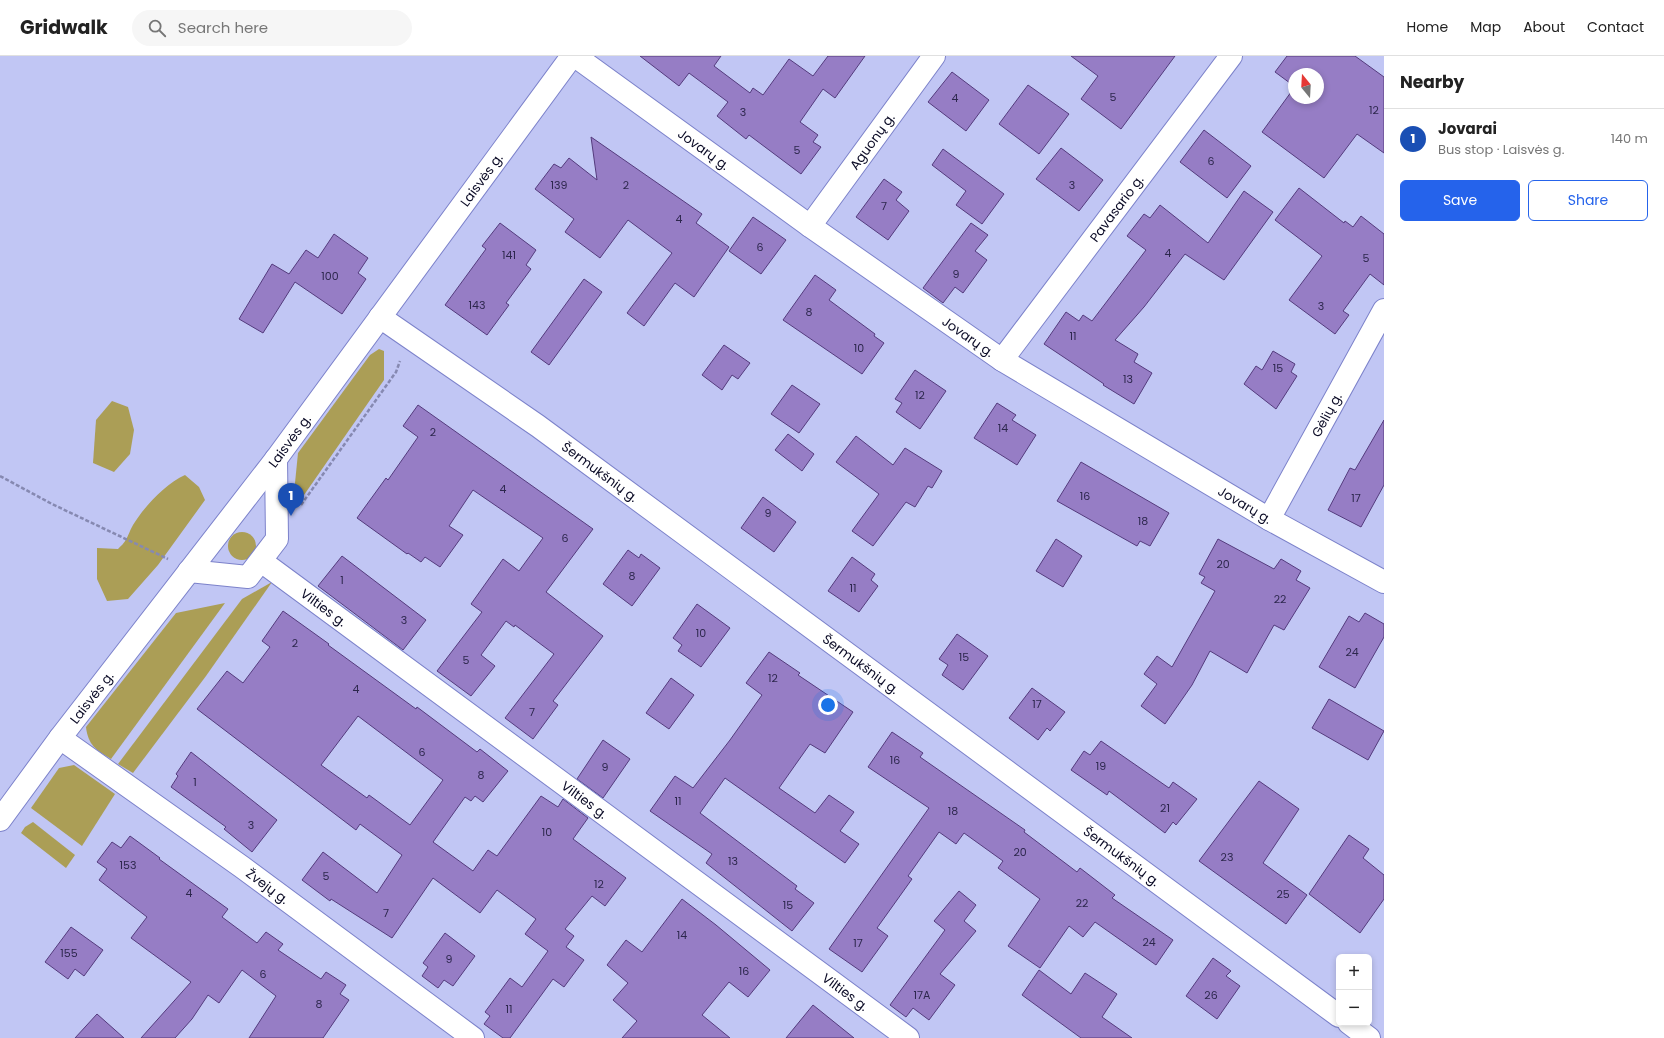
<!DOCTYPE html>
<html lang="en">
<head>
<meta charset="utf-8">
<style>
	:root { --surface:#fff; --page:#f6f6f6; --text:#222; --muted:#767676; --line:#e0e0e0; --accent:#2563eb }
	body { margin:0; font-family:Poppins,sans-serif; background:var(--page); color:var(--text) }
	.controls { position:absolute; right:12px; bottom:12px; display:grid; overflow:hidden; border-radius:6px; box-shadow:0 2px 6px #0003 }
	.controls button { width:36px; height:36px; display:grid; place-items:center; padding:0; border:0; border-bottom:1px solid var(--line); background:var(--surface); color:var(--text); font:20px sans-serif }
	.compass { position:absolute; left:1288px; top:12px; width:36px; height:36px; border-radius:50%; background:var(--surface); box-shadow:0 2px 6px #0003; rotate:342deg }
	.you { position:absolute; left:828px; top:649px; width:14px; height:14px; margin:-10px; border:3px solid #fff; border-radius:50%; background:#1a73e8; box-shadow:0 0 0 6px #1a73e833 }
	.badge { display:grid; place-items:center; width:26px; height:26px; border-radius:50%; background:var(--accent); color:#fff; font-size:13px; font-weight:700 }
	.pin { position:absolute; translate:-50% -33px; filter:drop-shadow(0 1px 2px #0008) }
	.pin::after { content:''; position:absolute; top:21px; width:14px; height:12px; background:inherit; clip-path:polygon(0 0,100% 0,50% 100%) }
	.list { margin:0; padding:0; list-style:none }
	h2 { display:flex; justify-content:space-between; align-items:center; height:52px; margin:0; padding:0 16px; font-size:17px }
	h2 small { font-size:13px; font-weight:400; color:var(--muted) }
	.list li { display:grid; grid-template-columns:26px 1fr auto; gap:12px; align-items:center; box-sizing:border-box; height:60px; padding:0 16px; border-top:1px solid var(--line) }
	.list b { display:block; font-size:15px; white-space:nowrap }
	.list p { margin:0; font-size:13px; white-space:nowrap; color:var(--muted) }
	.list em { font-size:13px; font-style:normal; color:var(--muted) }
	.actions { display:flex; gap:8px; padding:12px 16px }
	.actions a { flex:1; padding:9px 0; border:1px solid var(--accent); border-radius:6px; text-align:center; font-size:14px; color:var(--accent) }
	.actions .main { background:var(--accent); color:#fff }
	.icon { flex:none; width:22px; height:22px; fill:none; stroke:currentColor; stroke-width:2; stroke-linecap:round; stroke-linejoin:round }
	.map { position:relative; flex:none; width:1384px; height:982px; overflow:hidden }
	header { display:flex; align-items:center; gap:24px; box-sizing:border-box; height:56px; padding:0 20px; background:var(--surface); border-bottom:1px solid var(--line) }
	header strong { font-size:19px }
	nav { display:flex; gap:22px; margin-inline-start:auto; font-size:14px }
	.search { width:280px; height:36px; background:var(--page); display:flex; align-items:center; gap:10px; box-sizing:border-box; padding:0 14px; border-radius:22px; color:var(--muted); font-size:15px }
	main { display:flex }
	aside { flex:1; background:var(--surface) }
	.map>svg:first-child { display:block }
</style>
</head>
<body>
<header>
<strong>Gridwalk</strong>
<div class="search"><svg class="icon" aria-label="search" viewBox="0 0 24 24"><circle cx="10" cy="10" r="6"/><path d="M15 15l6 6"/></svg>Search here</div>
<nav><a>Home</a><a>Map</a><a>About</a><a>Contact</a></nav>
</header>
<main>
<div class="map">
<svg width="1384" height="982" viewBox="0 0 1384 982">
	<rect width="100%" height="100%" fill="#c1c6f4"/>
	<!-- green -->
	<g fill="#ab9e56">
		<polygon points="379,293 384,295 384,324 304,439 294,437 298,397 370,299"/>
		<polygon points="112,345 128,351 134,374 130,398 114,416 93,407 96,364"/>
		<path d="M185 419 199 431 205 444 158 509 128 543 107 545 97 523V492L118 493C128 484 127 480 133 469 144 451 165 428 185 419Z"/>
		<circle cx="242" cy="490" r="14"/>
		<polygon points="272,526 206,620 133,717 118,708 242,543"/>
		<path d="M225 547 111 703C96 694 88 689 86 671L176 557Z"/>
		<polygon points="74,709 115,738 82,790 31,752 59,712"/>
		<polygon points="33,766 75,799 66,812 21,777 25,771"/>
	</g>
	<!-- building -->
	<g fill="#967dc5" stroke="#543b7d" fill-rule="evenodd">
		<polygon points="640,0 721,0 714,10 750,37 753,32 763,39 789,3 813,20 828,0 865,0 835,42 823,33 800,66 818,79 813,86 821,91 801,118 749,79 746,83 717,60 728,46 689,17 679,30"/>
		<polygon points="1071,0 1175,0 1121,73 1081,43 1098,20"/>
		<polygon points="1287,0 1355,0 1384,21 1384,97 1357,78 1324,122 1262,76 1294,32 1294,42 1318,42 1318,18 1294,18 1294,30 1275,16"/>
		<polygon points="952,16 989,44 966,75 928,46"/>
		<polygon points="1028,29 1069,58 1039,98 999,68"/>
		<polygon points="1204,74 1251,110 1227,142 1180,106"/>
		<polygon points="591,81 702,158 696,167 729,191 694,241 675,227 644,270 627,257 672,197 628,164 600,202 565,176 574,163 535,133 554,108 561,112 569,102 597,124"/>
		<polygon points="1061,92 1103,124 1079,155 1036,123"/>
		<polygon points="943,93 1004,138 982,168 956,149 966,135 932,109"/>
		<polygon points="884,123 902,136 896,144 909,155 888,184 856,161"/>
		<polygon points="1299,132 1344,167 1345,165 1353,171 1361,160 1384,178 1384,229 1370,218 1343,255 1349,259 1335,278 1289,244 1322,200 1275,164"/>
		<polygon points="1244,135 1273,156 1224,224 1185,198 1144,251 1115,284 1138,298 1134,306 1152,317 1134,348 1103,329 1104,328 1044,288 1066,256 1079,265 1083,259 1092,265 1146,194 1127,180 1144,158 1150,162 1160,149 1208,187"/>
		<polygon points="753,161 786,184 761,218 729,195"/>
		<polygon points="500,167 536,194 526,209 531,213 506,247 509,249 487,279 445,249 486,193 482,190"/>
		<polygon points="971,167 988,179 975,195 987,204 963,237 955,231 943,247 923,232"/>
		<polygon points="334,178 368,202 358,217 366,223 342,258 295,226 263,277 239,263 272,208 289,218 306,194 318,202"/>
		<polygon points="815,219 836,234 829,244 875,278 874,280 884,287 862,318 783,264"/>
		<polygon points="584,223 602,236 549,309 531,296"/>
		<polygon points="724,289 750,307 738,323 732,319 722,334 702,319"/>
		<polygon points="1273,295 1295,308 1291,316 1297,320 1276,353 1244,328 1256,310 1262,314"/>
		<polygon points="915,314 946,335 920,373 896,356 902,347 895,343"/>
		<polygon points="792,329 820,348 799,377 771,358"/>
		<polygon points="997,347 1016,359 1012,364 1036,379 1017,409 974,382"/>
		<polygon points="418,349 593,473 546,536 603,580 553,645 558,649 533,683 505,662 554,598 515,569 514,571 506,565 481,599 495,610 471,640 437,615 482,556 471,548 503,503 519,515 543,482 473,434 449,470 463,479 440,511 425,501 421,506 408,497 407,498 357,462 386,422 388,424 418,381 403,370"/>
		<polygon points="1384,364 1384,429 1361,471 1328,454 1350,412 1355,414"/>
		<polygon points="788,378 814,398 802,415 775,394"/>
		<polygon points="856,380 893,409 905,392 942,415 932,432 928,430 915,451 906,446 873,490 852,475 879,438 836,406"/>
		<polygon points="1081,406 1169,457 1150,490 1140,485 1137,490 1057,445"/>
		<polygon points="763,441 796,466 774,496 741,472"/>
		<polygon points="1056,483 1082,500 1063,531 1036,515"/>
		<polygon points="1218,483 1274,513 1281,503 1301,515 1296,524 1310,532 1284,574 1274,569 1247,617 1210,595 1192,629 1165,668 1141,650 1157,628 1144,618 1157,600 1172,611 1215,535 1201,527 1205,521 1199,518"/>
		<polygon points="628,494 639,502 641,498 660,512 632,550 603,528"/>
		<polygon points="342,500 426,564 403,594 318,530"/>
		<polygon points="852,501 875,518 871,524 878,530 859,556 828,535"/>
		<polygon points="697,548 730,572 701,611 678,595 682,589 673,582"/>
		<path d="M283 555 329 588 328 589 416 653 417 651 477 696 480 693 508 715 483 746 475 740 471 745 465 741 433 786 473 815 488 794 497 800 541 740 558 751 563 743 588 762 573 783 626 822 605 850 592 840 565 873 574 880 566 891 584 904 564 931 553 923 510 982H503L484 968 490 960 485 956 510 922 522 931 548 895 525 878 536 863 497 834 480 857 433 822 392 882 331 843 330 845 302 824 323 796 377 837 402 799 360 768 356 774 197 653 227 615 243 627 270 591 262 585ZM358 660 443 724 410 769 369 739 367 742 321 709Z"/>
		<polygon points="1365,557 1384,568 1384,581 1355,632 1319,611 1349,560 1359,566"/>
		<polygon points="957,578 988,600 963,634 942,619 948,609 939,603"/>
		<polygon points="769,596 800,617 798,619 853,656 825,697 810,688 779,732 815,757 829,739 854,756 840,775 859,788 845,807 725,722 700,757 797,830 795,833 814,847 792,875 706,807 712,798 650,755 675,720 693,732 730,684 762,639 746,627"/>
		<polygon points="671,622 694,639 669,673 646,657"/>
		<polygon points="1032,632 1065,656 1050,675 1047,672 1038,684 1009,662"/>
		<polygon points="1329,643 1384,675 1368,704 1312,672"/>
		<polygon points="892,676 923,697 920,701 1025,774 1024,776 1077,816 1080,812 1115,839 1112,842 1173,884 1156,909 1095,866 1083,881 1069,870 1040,912 1008,890 1040,843 998,812 1003,805 964,777 956,788 939,776 908,820 912,823 877,872 888,880 862,916 829,893 929,752 868,711"/>
		<polygon points="603,684 630,703 603,742 577,723"/>
		<polygon points="1101,685 1169,732 1173,726 1197,743 1176,769 1173,766 1165,777 1109,735 1107,739 1071,714 1084,695 1090,699"/>
		<polygon points="191,696 277,764 252,796 224,773 226,771 171,731 178,720 176,718"/>
		<polygon points="1259,725 1299,753 1263,807 1307,839 1286,868 1199,805"/>
		<polygon points="1349,779 1369,793 1363,802 1384,819 1384,843 1360,877 1309,838"/>
		<polygon points="130,780 160,802 159,803 228,853 222,861 257,887 266,876 283,888 278,894 321,923 326,916 346,929 340,938 349,944 323,982 249,982 276,940 242,914 219,947 208,939 192,963 175,982 141,982 191,926 131,882 147,861 99,824 107,813 97,806 112,786 121,792"/>
		<polygon points="959,835 976,849 964,865 976,875 940,918 955,929 929,964 913,952 906,961 890,949 945,874 934,865"/>
		<polygon points="682,843 716,869 770,914 748,941 729,926 702,959 730,982 622,982 637,965 613,944 628,927 607,909 626,884 642,896"/>
		<polygon points="71,871 103,894 84,920 75,913 68,923 45,906"/>
		<polygon points="445,877 475,900 453,930 444,924 438,932 422,920 428,911 423,907"/>
		<polygon points="1213,902 1231,915 1226,920 1240,930 1217,963 1186,940"/>
		<polygon points="1039,914 1071,938 1085,917 1117,938 1102,961 1132,982 1081,982 1022,939"/>
		<polygon points="813,949 854,982 786,982"/>
		<polygon points="97,958 124,982 75,982"/>
	</g>
	<g fill="none" stroke-linecap="round" stroke-linejoin="round">
		<defs>
			<g id="street">
				<path id="s1" d="M575 0 810 170 1002 304 1269 463 1384 526"/>
				<path id="s2" d="M810 170 934 0"/>
				<path id="s3" d="M380 261 538 370 1339 960"/>
				<path id="s4" d="M1002 304 1231 0"/>
				<path id="s5" d="M1269 463 1384 254"/>
				<path id="s6" d="M261 505 908 982"/>
				<polyline points="189,515 248,521 277,483 276,403"/>
				<path id="s7" d="M60 682 242 811 473 982"/>
				<path id="s8" d="M0 764 60 682 276 403 572 0"/>
				<polyline points="1349,967 1369,982"/>
			</g>
		</defs>
		<!-- street casing -->
		<use href="#street" stroke="#7c82ca" stroke-width="24"/>
		<!-- path -->
		<g stroke="#8689b1" stroke-width="2.5" stroke-dasharray="4 2" stroke-linecap="butt">
			<polyline points="0,420 52,448 168,503"/>
			<polyline points="301,449 396,316 400,305"/>
		</g>
		<!-- street -->
		<use href="#street" stroke="#fff" stroke-width="22"/>
	</g>
	<g text-anchor="middle" dominant-baseline="central" stroke-width="3" stroke-linejoin="round" paint-order="stroke">
		<!-- number labels -->
		<g font-size="11" fill="#2d274d">
			<text x="1113" y="41">5</text>
			<text x="955" y="42">4</text>
			<text x="1374" y="54">12</text>
			<text x="743" y="56">3</text>
			<text x="797" y="94">5</text>
			<text x="1211" y="105">6</text>
			<text x="559" y="129">139</text>
			<text x="626" y="129">2</text>
			<text x="1072" y="129">3</text>
			<text x="884" y="150">7</text>
			<text x="679" y="163">4</text>
			<text x="760" y="191">6</text>
			<text x="1168" y="197">4</text>
			<text x="509" y="199">141</text>
			<text x="1366" y="202">5</text>
			<text x="956" y="218">9</text>
			<text x="330" y="220">100</text>
			<text x="477" y="249">143</text>
			<text x="1321" y="250">3</text>
			<text x="809" y="256">8</text>
			<text x="1073" y="280">11</text>
			<text x="859" y="292">10</text>
			<text x="1278" y="312">15</text>
			<text x="1128" y="323">13</text>
			<text x="920" y="339">12</text>
			<text x="1003" y="372">14</text>
			<text x="433" y="376">2</text>
			<text x="503" y="433">4</text>
			<text x="1085" y="440">16</text>
			<text x="1356" y="442">17</text>
			<text x="768" y="457">9</text>
			<text x="1143" y="465">18</text>
			<text x="565" y="482">6</text>
			<text x="1223" y="508">20</text>
			<text x="632" y="520">8</text>
			<text x="342" y="524">1</text>
			<text x="853" y="532">11</text>
			<text x="1280" y="543">22</text>
			<text x="404" y="564">3</text>
			<text x="701" y="577">10</text>
			<text x="295" y="587">2</text>
			<text x="1352" y="596">24</text>
			<text x="964" y="601">15</text>
			<text x="466" y="604">5</text>
			<text x="773" y="622">12</text>
			<text x="356" y="633">4</text>
			<text x="1037" y="648">17</text>
			<text x="532" y="656">7</text>
			<text x="422" y="696">6</text>
			<text x="895" y="704">16</text>
			<text x="1101" y="710">19</text>
			<text x="605" y="711">9</text>
			<text x="481" y="719">8</text>
			<text x="195" y="726">1</text>
			<text x="678" y="745">11</text>
			<text x="1165" y="752">21</text>
			<text x="953" y="755">18</text>
			<text x="251" y="769">3</text>
			<text x="547" y="776">10</text>
			<text x="1020" y="796">20</text>
			<text x="1227" y="801">23</text>
			<text x="733" y="805">13</text>
			<text x="128" y="809">153</text>
			<text x="326" y="820">5</text>
			<text x="599" y="828">12</text>
			<text x="189" y="837">4</text>
			<text x="1283" y="838">25</text>
			<text x="1082" y="847">22</text>
			<text x="788" y="849">15</text>
			<text x="386" y="857">7</text>
			<text x="682" y="879">14</text>
			<text x="1149" y="886">24</text>
			<text x="858" y="887">17</text>
			<text x="69" y="897">155</text>
			<text x="449" y="903">9</text>
			<text x="744" y="915">16</text>
			<text x="263" y="918">6</text>
			<text x="922" y="939">17A</text>
			<text x="1211" y="939">26</text>
			<text x="319" y="948">8</text>
			<text x="509" y="953">11</text>
		</g>
		<!-- street labels -->
		<g font-size="13" fill="#0a0a25" stroke="#d0d5f4">
			<text stroke="none"><textPath href="#s2" startOffset="105">Aguonų g.</textPath></text>
			<text stroke="none"><textPath href="#s1" startOffset="159">Jovarų g.</textPath></text>
			<text stroke="none"><textPath href="#s8" startOffset="801">Laisvės g.</textPath></text>
			<text stroke="none"><textPath href="#s4" startOffset="190">Pavasario g.</textPath></text>
			<text stroke="none"><textPath href="#s1" startOffset="483">Jovarų g.</textPath></text>
			<text stroke="none"><textPath href="#s5" startOffset="119">Gėlių g.</textPath></text>
			<text stroke="none"><textPath href="#s8" startOffset="477">Laisvės g.</textPath></text>
			<text stroke="none"><textPath href="#s3" startOffset="269">Šermukšnių g.</textPath></text>
			<text stroke="none"><textPath href="#s1" startOffset="807">Jovarų g.</textPath></text>
			<text stroke="none"><textPath href="#s6" startOffset="78">Vilties g.</textPath></text>
			<text stroke="none"><textPath href="#s3" startOffset="593">Šermukšnių g.</textPath></text>
			<text stroke="none"><textPath href="#s8" startOffset="153">Laisvės g.</textPath></text>
			<text stroke="none"><textPath href="#s6" startOffset="402">Vilties g.</textPath></text>
			<text stroke="none"><textPath href="#s3" startOffset="917">Šermukšnių g.</textPath></text>
			<text stroke="none"><textPath href="#s7" startOffset="255">Žvejų g.</textPath></text>
			<text stroke="none"><textPath href="#s6" startOffset="726">Vilties g.</textPath></text>
		</g>
	</g>
</svg>
<div class="controls">
<button>+</button>
<button>−</button>
</div>
<svg class="compass" viewBox="-18 -18 36 36"><path d="M0-13l5 13h-10z" fill="#e53935"/><path d="M0 13l5-13h-10z" fill="#767676"/></svg>
<div class="you"></div>
<div class="pin badge" style="left:291px;top:460px;background:#1a4fb4">1</div>
</div>
<aside>
<h2>Nearby<small></small></h2>
<ul class="list">
<li><span class="badge" style="background:#1a4fb4">1</span><div><b>Jovarai</b><p>Bus stop · Laisvės g.</p></div><em>140 m</em></li>
</ul>
<div class="actions"><a class="main">Save</a><a>Share</a></div>
</aside>
</main>
</body>
</html>
